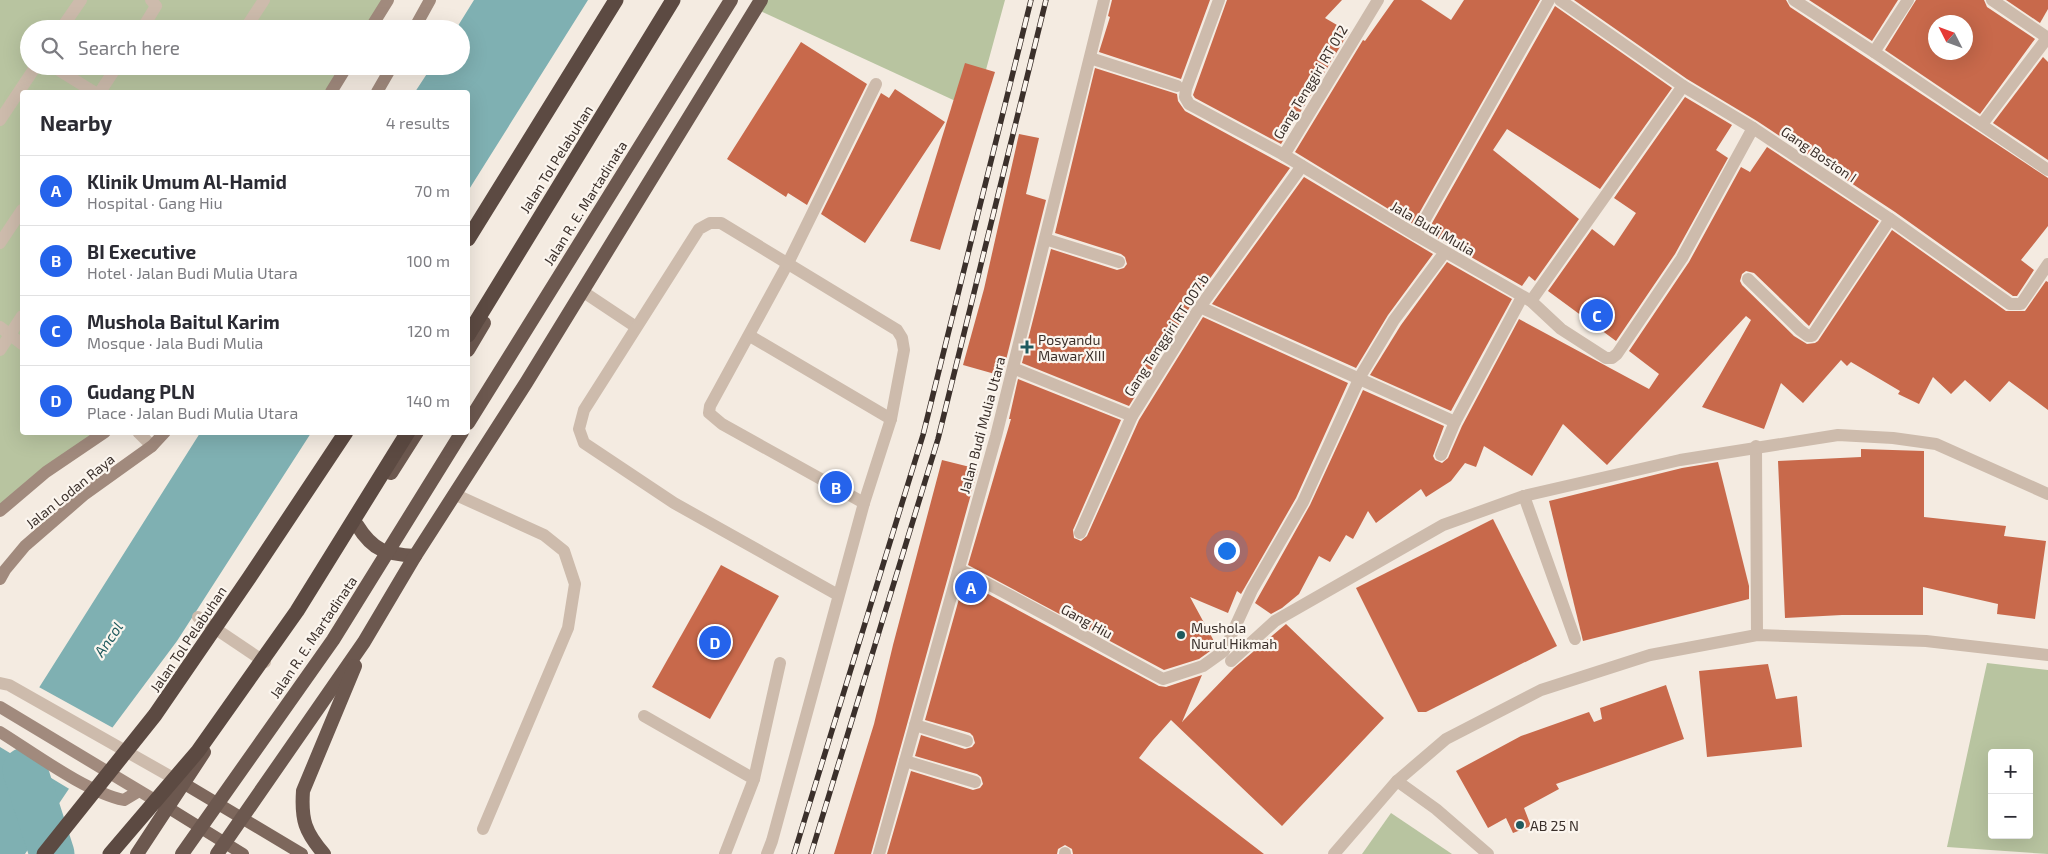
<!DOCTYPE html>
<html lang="en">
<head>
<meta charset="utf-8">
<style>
	:root { --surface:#fff; --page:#f7f7f7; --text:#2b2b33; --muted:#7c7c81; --line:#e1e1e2; --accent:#2563eb }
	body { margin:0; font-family:"Exo 2",sans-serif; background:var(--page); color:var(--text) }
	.controls { position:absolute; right:15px; bottom:15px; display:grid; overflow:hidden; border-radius:5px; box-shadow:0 5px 20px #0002 }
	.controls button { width:45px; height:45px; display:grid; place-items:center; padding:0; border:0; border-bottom:1px solid var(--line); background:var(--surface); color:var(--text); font:25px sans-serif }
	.compass { position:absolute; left:1928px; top:15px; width:45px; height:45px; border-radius:50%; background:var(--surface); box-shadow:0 5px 20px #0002; rotate:312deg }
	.you { position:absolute; left:1226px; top:550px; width:18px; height:18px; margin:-12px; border:4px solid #fff; border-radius:50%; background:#1a73e8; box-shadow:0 0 0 8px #1a73e833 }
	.badge { display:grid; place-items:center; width:32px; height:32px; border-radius:50%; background:var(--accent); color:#fff; font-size:16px; font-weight:700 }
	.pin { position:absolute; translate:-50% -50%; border:2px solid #fff; box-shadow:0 1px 5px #0006 }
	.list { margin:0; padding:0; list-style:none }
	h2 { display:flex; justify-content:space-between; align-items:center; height:65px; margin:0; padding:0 20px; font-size:21px }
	h2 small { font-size:16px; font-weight:400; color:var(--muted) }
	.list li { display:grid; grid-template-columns:32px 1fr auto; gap:15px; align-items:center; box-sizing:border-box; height:70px; padding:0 20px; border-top:1px solid var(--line) }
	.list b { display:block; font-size:19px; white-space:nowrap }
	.list p { margin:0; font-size:16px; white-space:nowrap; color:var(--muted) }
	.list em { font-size:16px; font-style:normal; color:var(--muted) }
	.icon { flex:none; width:28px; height:28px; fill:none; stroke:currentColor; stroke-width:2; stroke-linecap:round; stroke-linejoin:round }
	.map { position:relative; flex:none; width:2048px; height:854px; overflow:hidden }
	.search { position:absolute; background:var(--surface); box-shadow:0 5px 20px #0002; left:20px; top:20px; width:450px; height:55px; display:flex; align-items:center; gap:12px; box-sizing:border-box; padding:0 18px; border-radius:28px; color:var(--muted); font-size:19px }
	.panel { position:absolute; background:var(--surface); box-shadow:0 5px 20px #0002; left:20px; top:90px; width:450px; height:345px; border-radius:5px }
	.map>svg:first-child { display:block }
</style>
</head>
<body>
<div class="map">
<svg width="2048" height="854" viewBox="0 0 2048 854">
	<rect width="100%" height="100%" fill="#f4ebe1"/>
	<!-- green -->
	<g fill="#b8c4a0" fill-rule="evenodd">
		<polygon points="0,0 388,0 370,29 29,29 29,66 347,66 331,92 22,92 22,432 105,433 0,511"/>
		<polygon points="761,0 1005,0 975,110 756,9"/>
		<path d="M1987 663 2048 670V854L1947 847ZM1992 753H2029V835H1992Z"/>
		<polygon points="1391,813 1452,854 1362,854"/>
	</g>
	<!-- water -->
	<g fill="#7fb0b2">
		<polygon points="474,0 588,0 468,191 468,92 415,92 432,66 461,66 461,29 456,29"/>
		<polygon points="200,433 311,433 177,641 89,759 25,854 0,854 0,728 23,713"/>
	</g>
	<!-- pier -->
	<polygon fill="#f4ebe1" points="37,686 115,729 71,790 0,747 0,725 21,712"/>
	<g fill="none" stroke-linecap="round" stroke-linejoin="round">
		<!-- river -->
		<polyline stroke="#7fb0b2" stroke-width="45" points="25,770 52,854"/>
	</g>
	<!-- building -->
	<g fill="#c8694b" fill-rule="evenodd">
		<polygon points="1112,0 1210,0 1181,79 1099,52 1110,17 1108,16"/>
		<polygon points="1227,0 1342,0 1325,18 1349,32 1281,144 1195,98 1193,95"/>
		<polygon points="1394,0 1421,0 1451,20 1464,0 1540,0 1413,224 1295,152 1363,40 1365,41"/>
		<polygon points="1574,0 1786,0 1790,7 2048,178 2048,226 2021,260 2034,270 2017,296 2013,296 1895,212 1757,121 1687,79"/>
		<polygon points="1809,0 1898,0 1872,41"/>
		<path d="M1916 0H1984L1987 7 2035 39 1980 114 1885 50ZM1936 22H1966V52H1936Z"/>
		<polygon points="2006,0 2048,0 2048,9 2040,23"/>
		<polygon points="1555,6 1672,88 1600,189 1507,129 1493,150 1579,219 1535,281 1529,276 1522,286 1427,232"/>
		<polygon points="801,42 867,84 807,205 788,193 786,197 727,159"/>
		<polygon points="2043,57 2048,62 2048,160 1993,123"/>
		<polygon points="965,63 995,72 940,250 910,241"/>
		<polygon points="1095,68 1177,94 1178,101 1185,111 1290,168 1193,302 1129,406 1022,363 1051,249 1117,270 1124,268 1127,264 1125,257 1121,254 1055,233"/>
		<polygon points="895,89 945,122 865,243 821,214 881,93 889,98"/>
		<polygon points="1685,97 1732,125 1716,150 1728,158 1675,254 1616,341 1548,291 1592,229 1614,246 1636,213 1614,198"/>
		<polygon points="1019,134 1039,138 1026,194 1046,200 1002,376 963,365 984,289"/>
		<polygon points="1767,147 1879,221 1809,326 1754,273 1746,271 1742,274 1740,281 1742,285 1794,336 1807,344 1815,343 1818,341 1892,230 2006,311 2025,311 2046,281 2048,282 2048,410 2009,381 1990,402 1965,380 1951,394 1933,377 1919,404 1898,394 1900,391 1851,362 1847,366 1841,360 1803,403 1781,383 1764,429 1702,407 1751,320 1746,316 1607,465 1563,424 1532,476 1484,446 1476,467 1465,463 1451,481 1426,497 1421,489 1376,523 1368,511 1353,539 1346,535 1330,562 1319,556 1299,594 1282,608 1271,614 1255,603 1310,505 1363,390 1444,426 1433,456 1435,460 1442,463 1448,458 1462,426 1519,319 1649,389 1659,374 1629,351 1689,262 1741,167 1750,172"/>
		<polygon points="1304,177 1433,254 1388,315 1356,368 1212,304"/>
		<polygon points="1447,262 1512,299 1451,411 1370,375 1401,325"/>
		<polygon points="1203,317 1348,383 1296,498 1241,594 1237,591 1228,613 1190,597 1215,643 1213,649 1199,659 1164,670 968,565 1011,419 1009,419 1018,379 1121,420 1073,530 1074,538 1081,541 1087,536 1139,420"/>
		<polygon points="1861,449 1924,451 1924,517 2006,526 2004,536 2046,541 2035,619 1997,614 1998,604 1923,587 1923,615 1842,615 1785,618 1778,461 1861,457"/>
		<polygon points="942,460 978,469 871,854 834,854 874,724 893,645"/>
		<polygon points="1718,462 1749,586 1749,599 1583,641 1549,501 1682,468"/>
		<polygon points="1493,519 1557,646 1426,712 1418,712 1356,588"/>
		<polygon points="721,565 779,596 710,719 652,687"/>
		<polygon points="964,581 1159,686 1166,687 1202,675 1182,722 1234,668 1286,624 1384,718 1282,826 1171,720 1153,740 1139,758 1264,854 1073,854 1072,849 1065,845 1058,849 1057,854 887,854 911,771 973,790 980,788 983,784 981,777 977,774 915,756 921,735 965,749 972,747 975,743 973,736 970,733 925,720"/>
		<polygon points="1768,664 1776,699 1797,696 1802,747 1707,757 1699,671"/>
		<polygon points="1666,685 1684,739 1556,784 1559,789 1524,808 1531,826 1513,833 1506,818 1488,828 1456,771 1521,736 1589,712 1594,722 1602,719 1600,708"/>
	</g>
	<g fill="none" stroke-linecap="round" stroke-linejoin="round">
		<!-- service -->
		<g stroke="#cdbbac" stroke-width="12">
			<polyline points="61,29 81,0"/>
			<polyline points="142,29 156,6 151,0"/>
			<polyline points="245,29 264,0"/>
			<polyline points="52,66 94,92"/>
			<polyline points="100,92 117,66"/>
			<polyline points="0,120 36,66"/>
			<polyline points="0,243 22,210"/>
			<polyline points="582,291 636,327"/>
			<polyline points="0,327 22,344"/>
			<polyline points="750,336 891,419"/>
			<polyline points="0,350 22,316"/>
			<polyline points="138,432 152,446"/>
			<polyline points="1756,446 1757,635"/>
			<polyline points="454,494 544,535 564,551 575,584 568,628 483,829"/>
			<polyline points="1524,496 1575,639"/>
			<polyline points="864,503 722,424 709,413 710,406 788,263 876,84"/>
			<polyline points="198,617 265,662"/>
			<polyline points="1231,661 1275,621 1443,525 1524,496 1680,460 1838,435 1893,438 1936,444 2048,494"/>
			<polyline points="0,683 9,685 182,783"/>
			<polyline points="644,716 754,779 725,854"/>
			<polyline points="915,725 967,741"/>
			<polyline points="754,779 780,663"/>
			<polyline points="1397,781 1436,809 1488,854"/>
			<polyline points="767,854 772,841 864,503 891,419 904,350 902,338 897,330 721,223 710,223 699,229 584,410 579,429 584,443 674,503 838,595"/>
			<polyline points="1065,854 1065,853"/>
			<polyline points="1334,854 1397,781 1446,739 1541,690 1650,655 1757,635 1926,641 2048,655"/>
		</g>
		<!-- minor -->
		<g stroke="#cdbbac" stroke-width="12">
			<polyline points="1219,0 1186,89 1185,97 1189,104 1284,155 1416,235 1531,301 1683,86"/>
			<polyline points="1560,0 1683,86 1753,128 1890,219 2010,304 2021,304 2048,264"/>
			<polyline points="1794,0 1874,52 2048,170"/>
			<polyline points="1992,0 2048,38"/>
			<polyline points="1874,52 1908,0"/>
			<polyline points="1090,58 1177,86"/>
			<polyline points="1982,124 2048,37"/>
			<polyline points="1284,155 1378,0"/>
			<polyline points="1416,235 1549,0"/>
			<polyline points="1045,239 1119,262"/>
			<polyline points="1748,279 1800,330 1808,336 1812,336 1890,219"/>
			<polyline points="1531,301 1561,329 1606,358 1612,358 1617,354 1682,258 1753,128"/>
			<polyline points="1200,307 1455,422 1522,297"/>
			<polyline points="1013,368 1132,416"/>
			<polyline points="1441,455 1455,422"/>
			<polyline points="1080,533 1132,416 1200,307 1302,166"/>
			<path d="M959 569C1028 604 1095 642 1163 679L1203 666 1224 651 1252 590 1303 502 1361 375 1394 320 1445 252"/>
			<polyline points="905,761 975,782"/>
			<polyline points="879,854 996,436 1104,0"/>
		</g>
		<!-- secondary -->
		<g stroke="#a18a7d" stroke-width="12">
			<polyline points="370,29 388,0"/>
			<polyline points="414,29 430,0"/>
			<polyline points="331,92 347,66"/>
			<polyline points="377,92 392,66"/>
			<polyline points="0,511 46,472 105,432"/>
			<polyline points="0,579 5,570 25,546 85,494 152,446 165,432"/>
			<polyline points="0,707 163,805"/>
			<path d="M0 732C34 753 86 792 124 800L139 791"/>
		</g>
		<!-- primary -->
		<g stroke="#7d675c" stroke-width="12">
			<polyline points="183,783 302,854"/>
			<polyline points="167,807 243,854"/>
		</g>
		<!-- trunk -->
		<g stroke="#6c584f" stroke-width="14">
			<polyline points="468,350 484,323"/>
			<polyline points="468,423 731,0"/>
			<polyline points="391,473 417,432"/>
			<path d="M357 525C373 551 386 554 415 556"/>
			<polyline points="137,854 204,752"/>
			<polyline points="217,854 364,642 415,556 526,383 761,0"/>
			<path d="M324 854C305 832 301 820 303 791L355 666"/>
		</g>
		<!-- motorway -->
		<g stroke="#5c4a42" stroke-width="15">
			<polyline points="468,239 616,0"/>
			<polyline points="468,335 673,0"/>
		</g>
		<defs>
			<g id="rail">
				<polyline points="794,854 923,435 1031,0"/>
				<polyline points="811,854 938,439 1046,0"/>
			</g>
		</defs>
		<!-- rail casing -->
		<use href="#rail" stroke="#3b302b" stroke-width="5.5"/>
		<!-- rail -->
		<use href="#rail" stroke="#fbf5ee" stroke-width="4" stroke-dasharray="11" stroke-linecap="butt"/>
		<!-- trunk-bridge -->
		<polyline stroke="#6c584f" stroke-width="14" points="182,854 333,640 462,432"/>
		<!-- motorway-bridge -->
		<g stroke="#5c4a42" stroke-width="15">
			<polyline points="44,854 155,715 249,578 346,432"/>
			<polyline points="110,854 198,751 297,611 408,432"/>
		</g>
	</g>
	<!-- markers -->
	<g fill="#1f5a5e" stroke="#fbf5ee" stroke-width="2">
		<path d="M1024.5 339.5h5v5h5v5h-5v5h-5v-5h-5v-5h5z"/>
		<circle cx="1181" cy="635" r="5"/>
		<circle cx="1520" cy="825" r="5"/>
	</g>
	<g text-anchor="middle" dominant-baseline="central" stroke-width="4.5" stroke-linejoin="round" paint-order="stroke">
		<!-- street labels -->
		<g font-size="14" fill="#3b302b" stroke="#fbf5ee">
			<text transform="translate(1310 82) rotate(-59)">Gang Tenggiri RT 012</text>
			<text transform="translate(1819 154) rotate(34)">Gang Boston I</text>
			<text transform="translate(556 159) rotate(-58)">Jalan Tol Pelabuhan</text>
			<text transform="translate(585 203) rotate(-58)">Jalan R. E. Martadinata</text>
			<text transform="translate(1433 228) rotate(30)">Jala Budi Mulia</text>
			<text transform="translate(1166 335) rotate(-57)">Gang Tenggiri RT 007.b</text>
			<text transform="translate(982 425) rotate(-75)">Jalan Budi Mulia Utara</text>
			<text transform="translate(70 491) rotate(-39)">Jalan Lodan Raya</text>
			<text transform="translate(1087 621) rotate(29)">Gang Hiu</text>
			<text transform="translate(313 637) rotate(-56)">Jalan R. E. Martadinata</text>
			<text transform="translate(188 639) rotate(-56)">Jalan Tol Pelabuhan</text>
		</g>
		<!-- poi labels -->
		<g font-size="14" fill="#3b302b" stroke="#fbf5ee" text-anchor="start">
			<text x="1038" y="339">Posyandu<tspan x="1038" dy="16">Mawar XIII</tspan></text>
			<text x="1191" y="627">Mushola<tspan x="1191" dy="16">Nurul Hikmah</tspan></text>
			<text x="1530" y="825">AB 25 N</text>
		</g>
		<!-- water labels -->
		<g font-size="15" font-style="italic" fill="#1f5a5e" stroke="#fbf5ee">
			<text transform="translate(108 639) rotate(-56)">Ancol</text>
		</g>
	</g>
</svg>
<div class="controls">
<button>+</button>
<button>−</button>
</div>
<svg class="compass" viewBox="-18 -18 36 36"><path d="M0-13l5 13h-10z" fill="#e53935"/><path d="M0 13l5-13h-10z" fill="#7c7c81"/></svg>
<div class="you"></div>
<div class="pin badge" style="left:971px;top:587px">A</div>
<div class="pin badge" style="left:836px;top:487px">B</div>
<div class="pin badge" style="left:1597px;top:315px">C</div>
<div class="pin badge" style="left:715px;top:642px">D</div>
<div class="search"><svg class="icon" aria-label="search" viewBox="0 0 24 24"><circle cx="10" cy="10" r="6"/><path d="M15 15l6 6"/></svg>Search here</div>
<section class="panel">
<h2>Nearby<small>4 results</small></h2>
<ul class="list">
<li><span class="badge">A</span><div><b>Klinik Umum Al-Hamid</b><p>Hospital · Gang Hiu</p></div><em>70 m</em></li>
<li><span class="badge">B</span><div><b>BI Executive</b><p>Hotel · Jalan Budi Mulia Utara</p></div><em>100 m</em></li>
<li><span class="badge">C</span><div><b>Mushola Baitul Karim</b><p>Mosque · Jala Budi Mulia</p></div><em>120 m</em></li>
<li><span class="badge">D</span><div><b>Gudang PLN</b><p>Place · Jalan Budi Mulia Utara</p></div><em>140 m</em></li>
</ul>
</section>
</div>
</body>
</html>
